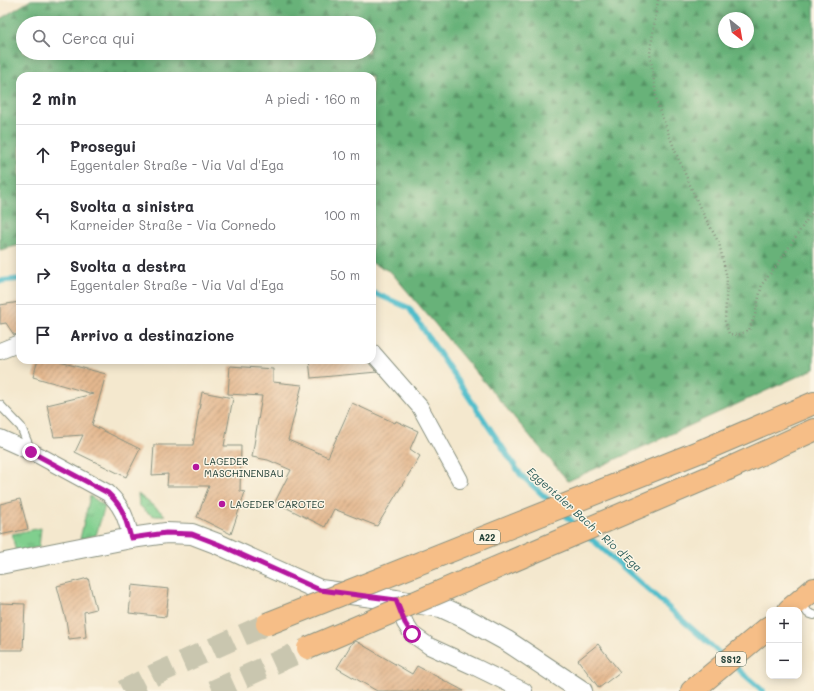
<!DOCTYPE html>
<html lang="it">
<head>
<meta charset="utf-8">
<style>
	:root { --surface:#fff; --page:#f7f7f7; --text:#2b2b33; --muted:#7c7c81; --line:#e1e1e2 }
	body { margin:0; font-family:Mali,sans-serif; background:var(--page); color:var(--text) }
	.controls { position:absolute; right:12px; bottom:12px; display:grid; overflow:hidden; border-radius:8px; box-shadow:0 2px 10px #0003 }
	.controls button { width:36px; height:36px; display:grid; place-items:center; padding:0; border:0; border-bottom:1px solid var(--line); background:var(--surface); color:var(--text); font:20px sans-serif }
	.compass { position:absolute; left:718px; top:12px; width:36px; height:36px; border-radius:50%; background:var(--surface); box-shadow:0 2px 10px #0003; rotate:149deg }
	.stop { position:absolute; width:12px; height:12px; margin:-9px; border:3px solid #b5179e; border-radius:50%; background:#fff }
	.stop.end { background:#b5179e; border-color:#fff; box-shadow:0 1px 4px #0008 }
	.list { margin:0; padding:0; list-style:none }
	h2 { display:flex; justify-content:space-between; align-items:center; height:52px; margin:0; padding:0 16px; font-size:17px }
	h2 small { font-size:13px; font-weight:400; color:var(--muted) }
	.list li { display:grid; grid-template-columns:26px 1fr auto; gap:12px; align-items:center; box-sizing:border-box; height:60px; padding:0 16px; border-top:1px solid var(--line) }
	.list b { display:block; font-size:15px; white-space:nowrap }
	.list p { margin:0; font-size:13px; white-space:nowrap; color:var(--muted) }
	.list em { font-size:13px; font-style:normal; color:var(--muted) }
	.icon { flex:none; width:22px; height:22px; fill:none; stroke:currentColor; stroke-width:2; stroke-linecap:round; stroke-linejoin:round }
	.map { position:relative; flex:none; width:814px; height:691px; overflow:hidden }
	.search { position:absolute; background:var(--surface); box-shadow:0 2px 10px #0003; left:16px; top:16px; width:360px; height:44px; display:flex; align-items:center; gap:10px; box-sizing:border-box; padding:0 14px; border-radius:22px; color:var(--muted); font-size:15px }
	.panel { position:absolute; background:var(--surface); box-shadow:0 2px 10px #0003; left:16px; top:72px; width:360px; height:292px; border-radius:12px }
	.map>svg:first-child { display:block }
</style>
</head>
<body>
<div class="map">
<svg width="814" height="691" viewBox="0 0 814 691">
	<defs>
		<pattern id="grass-tufts" width="24" height="20" patternUnits="userSpaceOnUse"><rect width="24" height="20" fill="#80cf8e"/><path d="M3 7l-1-3M5 7V3M7 7l1-3M15 17l-1-3M17 17v-4M19 17l1-3" fill="none" stroke="#68a975"/></pattern>
		<pattern id="forest-firs" width="22" height="20" patternUnits="userSpaceOnUse"><rect width="22" height="20" fill="#68b279"/><path d="M5 1l3.5 6h-7zM16 11l3.5 6h-7z" fill="#559264"/></pattern>
		<pattern id="building-hatch" width="6" height="6" patternUnits="userSpaceOnUse"><rect width="6" height="6" fill="#e4b88f"/><path d="M-1 1l2-2M0 6l6-6M5 7l2-2" fill="none" stroke="#b89776"/></pattern>
	</defs>
	<rect width="100%" height="100%" fill="#fcf5e5"/>
	<filter id="ink" filterUnits="userSpaceOnUse"><feTurbulence type="fractalNoise" baseFrequency=".025" numOctaves="2"/><feDisplacementMap in="SourceGraphic" scale="8" xChannelSelector="R" yChannelSelector="G"/><feConvolveMatrix kernelMatrix="1 2 1 2 8 2 1 2 1" color-interpolation-filters="sRGB"/></filter>
	<filter id="wash" filterUnits="userSpaceOnUse"><feTurbulence type="fractalNoise" baseFrequency=".012" numOctaves="4" result="noise"/><feDisplacementMap in="SourceGraphic" scale="16" xChannelSelector="R" yChannelSelector="G"/><feGaussianBlur stdDeviation="0.9" result="paint"/><feColorMatrix in="noise" values="0 0 0 0 0 0 0 0 0 0 0 0 0 0 0 0 0 1.4 0 .05"/><feComposite in="paint" operator="in"/></filter>
	<g filter="url(#wash)">
		<rect width="100%" height="100%" fill="#f4e8ce"/>
		<!-- grass -->
		<g fill="url(#grass-tufts)" stroke="#508661">
			<path d="M138 494 165 515C153 519 148 513 139 505Z"/>
			<polygon points="90,496 105,506 96,535 80,539"/>
			<polygon points="41,528 39,547 16,552 12,534"/>
		</g>
		<!-- forest -->
		<path fill="url(#forest-firs)" stroke="#447856" fill-rule="evenodd" d="M31 0H814V369L568 481 391 272 372 263V76H20V245L0 250V19ZM724 18H748V42H724ZM23 23H369V53H23Z"/>
		<g fill="none" stroke-linecap="round" stroke-linejoin="round">
			<!-- stream -->
			<g stroke="#50bdcb" stroke-width="5.5">
				<polyline points="0,281 20,279"/>
				<polyline points="372,292 409,308 521,475 554,505"/>
				<polyline points="562,512 579,528"/>
				<polyline points="587,535 725,658"/>
				<polyline points="732,664 763,691"/>
			</g>
		</g>
		<g id="blocks">
			<!-- building -->
			<g fill="url(#building-hatch)">
				<polygon points="20,302 20,334 14,335 6,323 0,324 0,305"/>
				<polygon points="38,360 52,360 106,374 92,425 140,449 126,477 75,452 83,435 54,437 47,405 93,394 33,377"/>
				<polygon points="309,360 366,360 377,372 311,378"/>
				<polygon points="230,366 273,369 273,382 302,385 288,440 328,457 352,403 395,423 396,421 418,431 410,449 420,456 377,526 334,509 325,527 275,502 291,470 268,460 252,457 262,396 228,394"/>
				<polygon points="202,392 233,398 224,446 241,446 240,491 245,492 231,534 197,517 209,486 167,486 168,474 152,475 154,445 193,445"/>
				<polygon points="20,499 28,529 0,535 0,504"/>
				<polygon points="88,578 96,609 84,612 86,637 69,639 66,620 57,586"/>
				<polygon points="132,585 169,589 166,617 129,613"/>
				<polygon points="0,603 25,604 23,650 0,650"/>
				<polygon points="356,641 412,674 417,666 464,691 377,691 337,668 352,643"/>
				<polygon points="598,644 620,672 599,688 578,660"/>
			</g>
		</g>
	</g>
	<g filter="url(#ink)">
		<use href="#blocks" fill-opacity="0" stroke="#8a9281" stroke-width="1"/>
		<g fill="none" stroke-linecap="round" stroke-linejoin="round">
			<!-- motorway-tunnel -->
			<g stroke="#c9c6af" stroke-width="22" stroke-dasharray="22 11" stroke-linecap="butt">
				<polyline points="123,691 156,674 267,624"/>
				<polyline points="213,691 308,648"/>
			</g>
			<defs>
				<g id="service">
					<polyline points="0,405 21,427 31,451"/>
					<polyline points="801,602 808,613 814,615"/>
				</g>
				<g id="minor">
					<polyline points="0,351 20,343"/>
					<polyline points="372,352 420,407 460,480"/>
					<path d="M0 438 40 456 108 493C123 507 126 518 131 538"/>
					<polyline points="396,600 405,623 412,634 429,646 475,667 524,691"/>
				</g>
				<polyline id="tertiary" points="0,564 131,538 166,533 192,534 218,544 320,590 396,600 441,607 465,618 507,641 582,691"/>
				<g id="primary">
					<polyline points="789,610 814,589"/>
					<polyline points="692,691 769,627"/>
				</g>
				<g id="motorway">
					<polyline points="706,449 814,403"/>
					<polyline points="728,469 814,430"/>
				</g>
			</defs>
			<!-- service casing -->
			<use href="#service" stroke="#8a9281" stroke-width="10"/>
			<!-- minor casing -->
			<use href="#minor" stroke="#8a9281" stroke-width="18"/>
			<!-- tertiary casing -->
			<use href="#tertiary" stroke="#8a9281" stroke-width="22"/>
			<!-- primary casing -->
			<use href="#primary" stroke="#8a9281" stroke-width="24"/>
			<!-- motorway casing -->
			<use href="#motorway" stroke="#8a9281" stroke-width="24"/>
			<!-- path -->
			<polyline stroke="#8a9281" stroke-width="2.5" stroke-dasharray="1 3" stroke-linecap="butt" points="658,0 650,53 657,103 676,153 700,208 719,243 727,278 725,321 729,334 738,335 749,330 755,315 762,284 778,264 814,209"/>
			<!-- service -->
			<use href="#service" stroke="#fff" stroke-width="8"/>
			<!-- minor -->
			<use href="#minor" stroke="#fff" stroke-width="16"/>
			<!-- tertiary -->
			<use href="#tertiary" stroke="#fff" stroke-width="20"/>
			<!-- primary -->
			<use href="#primary" stroke="#f6be87" stroke-width="22"/>
			<!-- motorway -->
			<use href="#motorway" stroke="#f6be87" stroke-width="22"/>
			<defs>
				<g id="motorway-bridge">
					<polyline points="267,624 706,449"/>
					<polyline points="308,648 728,469"/>
				</g>
			</defs>
			<!-- motorway-bridge casing -->
			<use href="#motorway-bridge" stroke="#8a9281" stroke-width="24" stroke-linecap="butt"/>
			<!-- motorway-bridge -->
			<use href="#motorway-bridge" stroke="#f6be87" stroke-width="22"/>
		</g>
	</g>
	<g fill="none" stroke-linecap="round" stroke-linejoin="round" filter="url(#ink)">
		<!-- route -->
		<path stroke="#b5179e" stroke-width="5" d="M31 452 108 493C124 508 125 517 131 538L166 533 192 534 218 544 320 590 396 600 405 623 412 634"/>
	</g>
	<!-- markers -->
	<g fill="#b5179e" stroke="#fcf5e5" stroke-width="1.5">
		<circle cx="196" cy="467" r="4"/>
		<circle cx="222" cy="504" r="4"/>
	</g>
	<g text-anchor="middle" dominant-baseline="central" stroke-width="3" stroke-linejoin="round" paint-order="stroke">
		<!-- shield labels -->
		<g fill="#fcf5e5" stroke="#617469" stroke-width="1">
			<rect x="474" y="530" width="26" height="14" rx="3"/>
			<rect x="716" y="652" width="30" height="14" rx="3"/>
		</g>
		<g font-size="9" font-weight="bold" fill="#1f3d34">
			<text x="487" y="537">A22</text>
			<text x="731" y="659">SS12</text>
		</g>
		<!-- poi labels -->
		<g font-size="10" fill="#1f3d34" stroke="#fcf5e5" text-anchor="start">
			<text x="204" y="461">LAGEDER<tspan x="204" dy="12">MASCHINENBAU</tspan></text>
			<text x="230" y="504">LAGEDER CAROTEC</text>
		</g>
		<!-- water labels -->
		<g font-size="11" font-style="italic" fill="#2b5d5a" stroke="#fcf5e5">
			<text transform="translate(585 519) rotate(42)">Eggentaler Bach - Rio d'Ega</text>
		</g>
	</g>
</svg>
<div class="controls">
<button>+</button>
<button>−</button>
</div>
<svg class="compass" viewBox="-18 -18 36 36"><path d="M0-13l5 13h-10z" fill="#e53935"/><path d="M0 13l5-13h-10z" fill="#7c7c81"/></svg>
<div class="stop" style="left:412px;top:634px"></div>
<div class="stop end" style="left:31px;top:452px"></div>
<div class="search"><svg class="icon" aria-label="search" viewBox="0 0 24 24"><circle cx="10" cy="10" r="6"/><path d="M15 15l6 6"/></svg>Cerca qui</div>
<section class="panel">
<h2>2 min<small>A piedi · 160 m</small></h2>
<ul class="list">
<li><svg class="icon" aria-label="ahead" viewBox="0 0 24 24"><path d="M12 20V5M6 11l6-6 6 6"/></svg><div><b>Prosegui</b><p>Eggentaler Straße - Via Val d'Ega</p></div><em>10 m</em></li>
<li><svg class="icon" aria-label="left" viewBox="0 0 24 24"><path d="M17 20v-9H6M10 6l-5 5 5 5"/></svg><div><b>Svolta a sinistra</b><p>Karneider Straße - Via Cornedo</p></div><em>100 m</em></li>
<li><svg class="icon" aria-label="right" viewBox="0 0 24 24"><path d="M7 20v-9h11M14 6l5 5-5 5"/></svg><div><b>Svolta a destra</b><p>Eggentaler Straße - Via Val d'Ega</p></div><em>50 m</em></li>
<li><svg class="icon" aria-label="arrive" viewBox="0 0 24 24"><path d="M6 21V4h12l-3 4 3 4H6"/></svg><div><b>Arrivo a destinazione</b></div></li>
</ul>
</section>
</div>
</body>
</html>
